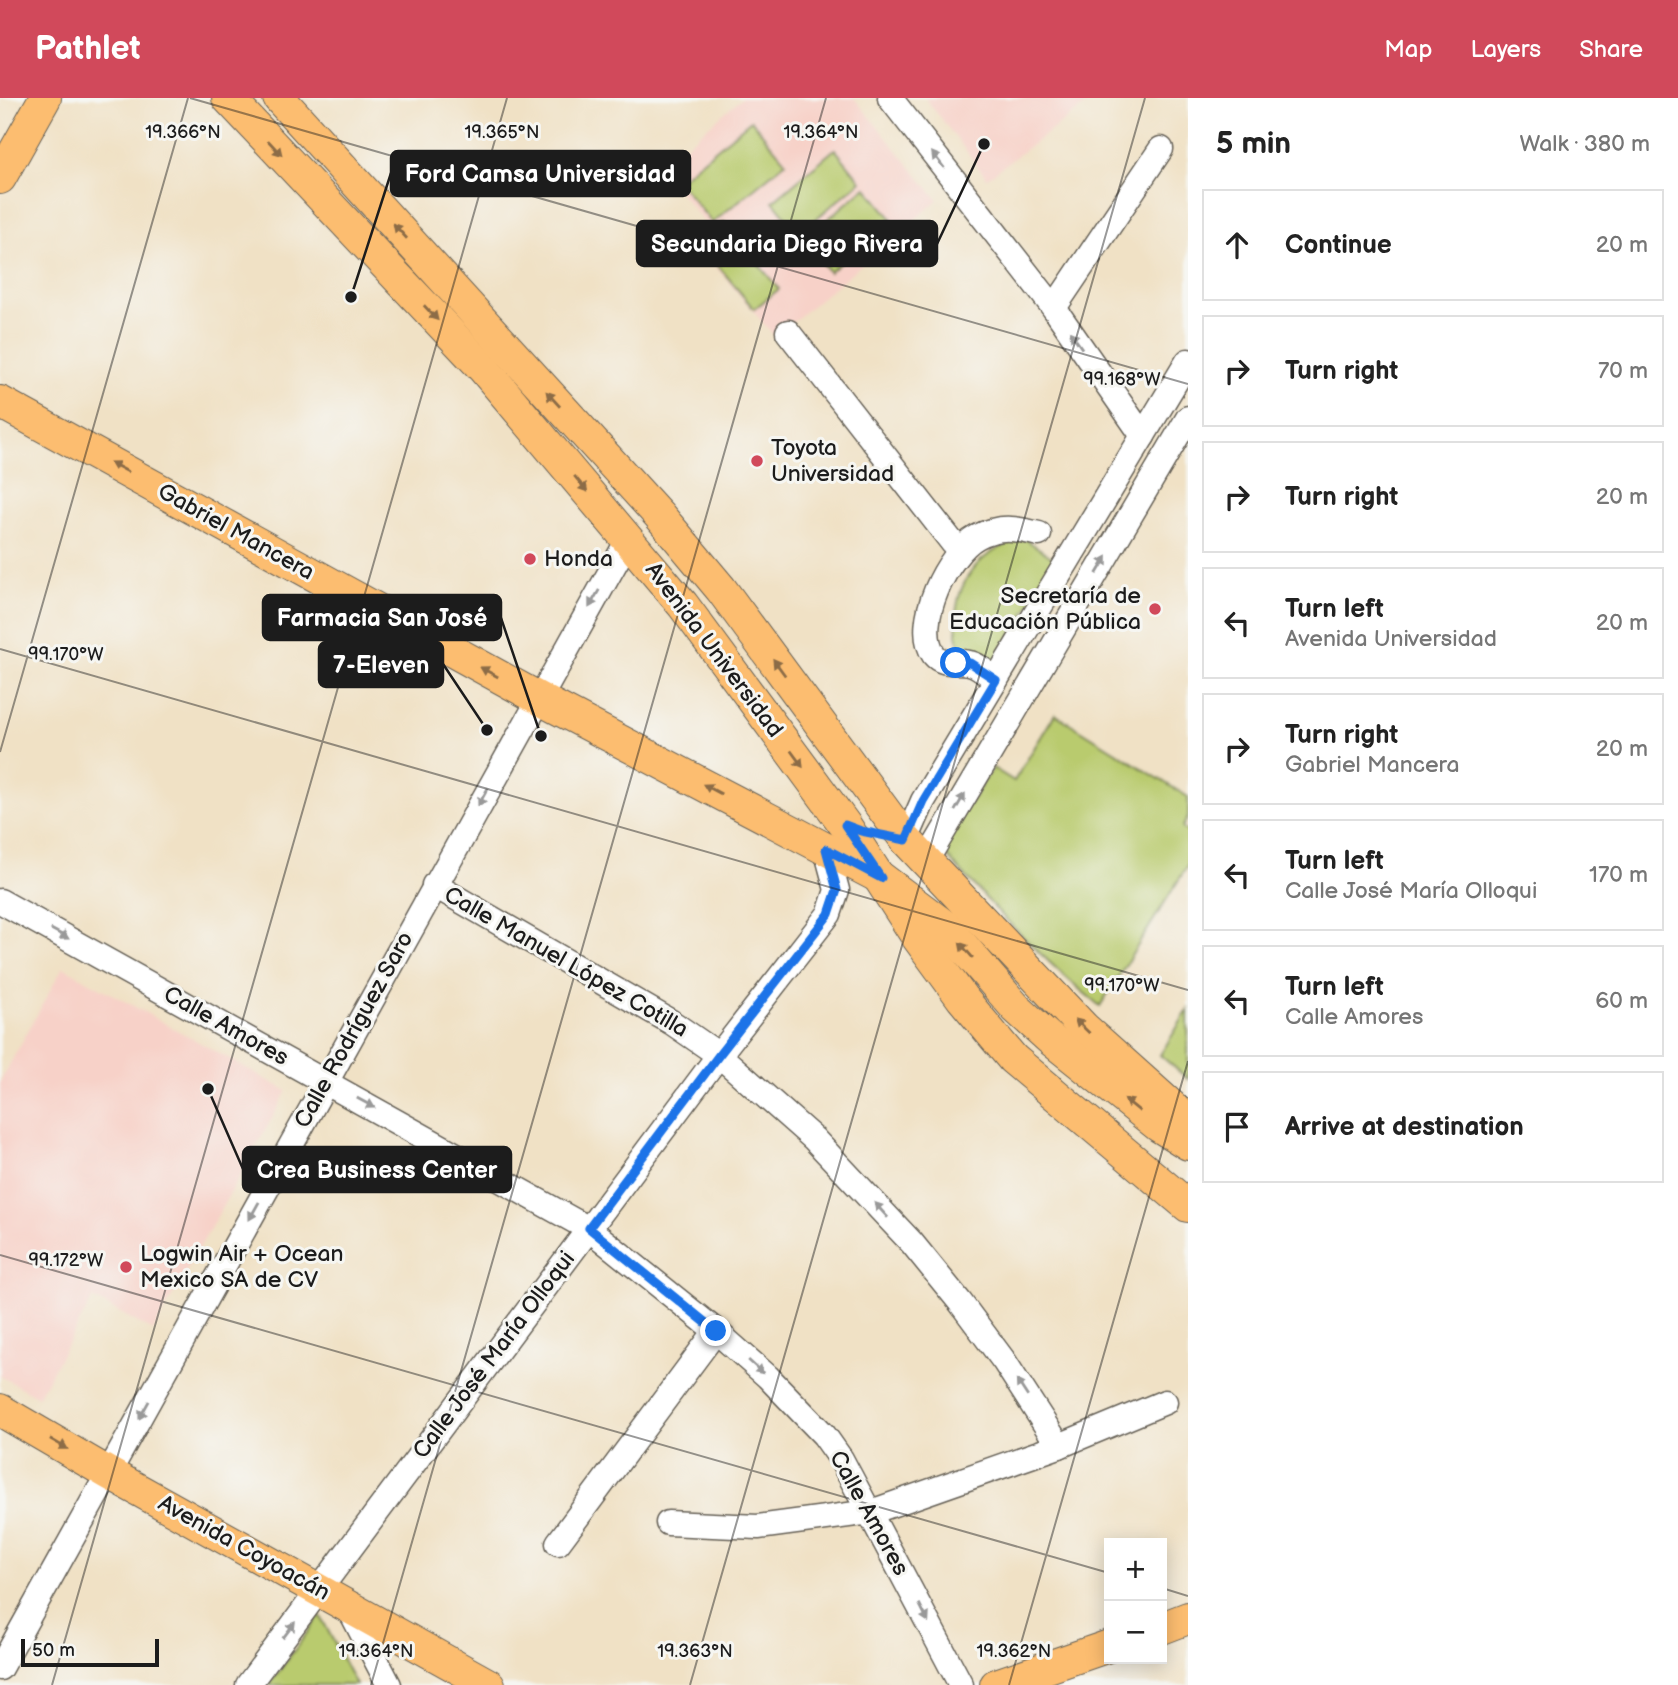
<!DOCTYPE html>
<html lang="en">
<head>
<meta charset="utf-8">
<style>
	:root { --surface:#fff; --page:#f6f6f6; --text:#222; --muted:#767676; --line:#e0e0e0; --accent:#d1495b }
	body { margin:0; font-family:"Balsamiq Sans",sans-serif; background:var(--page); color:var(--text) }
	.controls { position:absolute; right:21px; bottom:21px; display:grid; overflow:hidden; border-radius:0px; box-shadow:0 4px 18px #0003 }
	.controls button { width:63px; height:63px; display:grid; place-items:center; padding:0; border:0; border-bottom:2px solid var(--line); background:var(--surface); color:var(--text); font:35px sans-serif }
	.scale { position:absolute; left:21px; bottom:18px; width:138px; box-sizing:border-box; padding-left:7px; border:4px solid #1c1c1c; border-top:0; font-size:19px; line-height:24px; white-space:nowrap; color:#1c1c1c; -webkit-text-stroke:5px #f6f6f2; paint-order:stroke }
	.stop { position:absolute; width:21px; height:21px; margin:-16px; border:5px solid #1a73e8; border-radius:50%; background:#fff }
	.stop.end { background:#1a73e8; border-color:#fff; box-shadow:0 2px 7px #0008 }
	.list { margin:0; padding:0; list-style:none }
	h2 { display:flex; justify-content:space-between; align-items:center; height:91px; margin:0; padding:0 28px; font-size:30px }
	h2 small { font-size:23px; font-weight:400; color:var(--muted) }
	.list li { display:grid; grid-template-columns:46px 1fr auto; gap:21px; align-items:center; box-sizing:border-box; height:112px; margin:0 14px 14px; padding:0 14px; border:2px solid var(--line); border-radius:0px }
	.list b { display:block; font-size:26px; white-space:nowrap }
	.list p { margin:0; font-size:23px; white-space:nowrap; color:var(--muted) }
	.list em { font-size:23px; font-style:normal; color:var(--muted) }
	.icon { flex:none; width:38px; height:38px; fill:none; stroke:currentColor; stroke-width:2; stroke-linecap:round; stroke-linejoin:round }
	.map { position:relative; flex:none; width:1188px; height:1587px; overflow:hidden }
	header { display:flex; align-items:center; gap:42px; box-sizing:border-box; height:98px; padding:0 35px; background:var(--accent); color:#fff }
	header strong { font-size:33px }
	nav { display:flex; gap:38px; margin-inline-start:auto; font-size:24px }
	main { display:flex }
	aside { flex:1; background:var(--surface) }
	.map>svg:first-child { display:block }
</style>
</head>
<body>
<header>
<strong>Pathlet</strong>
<nav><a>Map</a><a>Layers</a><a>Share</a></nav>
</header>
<main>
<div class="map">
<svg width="1188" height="1587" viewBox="0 0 1188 1587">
	<rect width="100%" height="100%" fill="#f6f6f2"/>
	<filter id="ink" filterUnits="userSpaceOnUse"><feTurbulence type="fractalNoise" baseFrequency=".0143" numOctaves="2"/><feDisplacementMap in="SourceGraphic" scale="14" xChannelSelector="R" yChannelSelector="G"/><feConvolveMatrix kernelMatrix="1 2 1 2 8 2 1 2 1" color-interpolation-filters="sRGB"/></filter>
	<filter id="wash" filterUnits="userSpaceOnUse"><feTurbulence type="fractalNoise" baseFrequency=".00686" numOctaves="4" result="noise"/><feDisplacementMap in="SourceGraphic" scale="28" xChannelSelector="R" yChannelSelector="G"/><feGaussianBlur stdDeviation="1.57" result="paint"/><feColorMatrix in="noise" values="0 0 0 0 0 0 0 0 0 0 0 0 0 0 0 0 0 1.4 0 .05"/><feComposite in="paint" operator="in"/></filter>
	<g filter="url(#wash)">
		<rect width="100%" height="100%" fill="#f0e1c5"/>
		<!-- built -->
		<g fill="#f7d1c8">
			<polygon points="742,0 854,0 938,102 775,239 695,144 710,131 659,70"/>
			<polygon points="925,0 1095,0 987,80"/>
			<polygon points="63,869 287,993 153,1233 93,1200 38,1299 0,1278 0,984"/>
		</g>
		<!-- green -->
		<g fill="#b9cb6e" stroke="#6a7445" stroke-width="2">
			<polygon points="751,22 786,64 712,125 678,83"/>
			<polygon points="835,51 861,83 799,135 773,103"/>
			<polygon points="866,89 892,121 829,174 803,142"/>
			<polygon points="724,124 779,191 754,211 699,145"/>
			<path d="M1025 441 1056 462 992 571 961 554C945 499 969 454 1025 441Z"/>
			<path d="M1055 616 1188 699V719L1182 730 1188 734V767L1100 908C1041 861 991 807 940 750L993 670 1014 683Z"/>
			<polygon points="1188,912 1188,981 1160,957"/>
			<polygon points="320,1517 356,1587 269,1587"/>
		</g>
	</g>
	<g filter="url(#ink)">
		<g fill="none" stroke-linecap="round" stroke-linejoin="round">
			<defs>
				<g id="minor">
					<polyline points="890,0 1054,210 1143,338"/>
					<polyline points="1054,210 1161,51"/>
					<polyline points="788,234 959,453"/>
					<path d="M996 582C989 577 978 566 969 565 957 562 943 568 934 557 912 526 948 455 977 439 999 427 1015 430 1039 436"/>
					<polyline points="906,742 923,703 1188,263"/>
					<polyline points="926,763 1188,320"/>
					<polyline points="434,787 671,924 719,957 814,1041 912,1145 960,1204 1004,1263 1059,1348"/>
					<polyline points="0,803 589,1131 716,1233 768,1279 824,1337 841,1361 961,1587"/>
					<polyline points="668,1425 758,1429 871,1414 1059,1348 1165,1304"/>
					<polyline points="558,1445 716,1233"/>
					<polyline points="348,1508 389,1587"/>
					<polyline points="0,1570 628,442"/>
					<polyline points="248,1587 719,957 829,816 837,792 826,751"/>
				</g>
				<g id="major">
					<polyline points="228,0 483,270 683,507 845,727 918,840 962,900 1013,961 1188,1108"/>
					<polyline points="279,0 659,417 721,491 906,742 1084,930 1188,1023"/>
					<polyline points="0,80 45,0"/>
					<polyline points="0,304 538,600 881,780 946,829 1016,910 1049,940 1159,1028 1188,1046"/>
					<polyline points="0,1312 108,1375 489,1587"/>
					<polyline points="1162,1530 1188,1520"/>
					<polyline points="996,1587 1109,1548"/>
				</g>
			</defs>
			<!-- minor casing -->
			<use href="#minor" stroke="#666157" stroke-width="27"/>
			<!-- major casing -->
			<use href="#major" stroke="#666157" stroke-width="34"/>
			<!-- minor -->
			<use href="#minor" stroke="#fff" stroke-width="24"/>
			<!-- major -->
			<use href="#major" stroke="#fcbd6f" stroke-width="32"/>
		</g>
		<!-- one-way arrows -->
		<defs><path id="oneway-solid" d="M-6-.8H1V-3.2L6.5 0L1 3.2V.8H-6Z" transform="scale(1.75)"/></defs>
		<g fill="#8c6c46">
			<use href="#oneway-solid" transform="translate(275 50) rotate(47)"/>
			<use href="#oneway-solid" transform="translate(400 133) rotate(-132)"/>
			<use href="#oneway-solid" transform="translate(431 215) rotate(47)"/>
			<use href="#oneway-solid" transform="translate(553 301) rotate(-132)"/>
			<use href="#oneway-solid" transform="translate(119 369) rotate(-151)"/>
			<use href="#oneway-solid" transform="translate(581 386) rotate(50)"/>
			<use href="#oneway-solid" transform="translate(779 569) rotate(-126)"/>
			<use href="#oneway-solid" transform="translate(489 574) rotate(-151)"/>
			<use href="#oneway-solid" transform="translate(797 661) rotate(54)"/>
			<use href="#oneway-solid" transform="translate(712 691) rotate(-152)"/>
			<use href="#oneway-solid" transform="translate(966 852) rotate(-131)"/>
			<use href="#oneway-solid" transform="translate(1082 928) rotate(-136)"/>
			<use href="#oneway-solid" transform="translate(1132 1007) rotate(-141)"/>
			<use href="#oneway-solid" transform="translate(59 1346) rotate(30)"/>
		</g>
		<g fill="#999">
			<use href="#oneway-solid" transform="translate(938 62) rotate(-128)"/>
			<use href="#oneway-solid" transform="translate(1076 242) rotate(-125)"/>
			<use href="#oneway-solid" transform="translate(1102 467) rotate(-59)"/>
			<use href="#oneway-solid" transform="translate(594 501) rotate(120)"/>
			<use href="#oneway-solid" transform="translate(483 699) rotate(119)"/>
			<use href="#oneway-solid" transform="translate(960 704) rotate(-60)"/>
			<use href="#oneway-solid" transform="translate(60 836) rotate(29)"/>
			<use href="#oneway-solid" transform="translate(366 1005) rotate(29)"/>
			<use href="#oneway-solid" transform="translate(881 1112) rotate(-132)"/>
			<use href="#oneway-solid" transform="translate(254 1113) rotate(119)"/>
			<use href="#oneway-solid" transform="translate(756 1269) rotate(42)"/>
			<use href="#oneway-solid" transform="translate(1022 1290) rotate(-123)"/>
			<use href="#oneway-solid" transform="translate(144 1312) rotate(119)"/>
			<use href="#oneway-solid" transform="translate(924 1515) rotate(63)"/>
			<use href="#oneway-solid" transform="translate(289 1532) rotate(-53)"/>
		</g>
	</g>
	<g fill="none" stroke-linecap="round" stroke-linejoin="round" filter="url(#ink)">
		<!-- route -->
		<polyline stroke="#1a73e8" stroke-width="9" points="716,1233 589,1130 719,957 829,816 837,792 826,751 881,780 845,727 861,733 906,742 923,703 996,582 970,565 956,565"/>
	</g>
	<!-- ticks -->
	<path fill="none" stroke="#1c1c1c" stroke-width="2" stroke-opacity="0.45" d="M190 0 1188 286M0 551 1188 892M0 654 188 0M0 1157 1109 1475M1162 1490 1188 1498M52 1587 507 0M371 1587 826 0M690 1587 1145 0M1009 1587 1188 963"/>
	<!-- markers -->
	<g fill="#d1495b" stroke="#f6f6f2" stroke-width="2.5">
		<circle cx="757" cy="363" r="7"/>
		<circle cx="530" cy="461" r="7"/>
		<circle cx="1155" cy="511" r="7"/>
		<circle cx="126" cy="1169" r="7"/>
	</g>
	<g text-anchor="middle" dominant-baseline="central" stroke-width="6" stroke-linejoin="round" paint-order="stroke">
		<!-- poi labels -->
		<g font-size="23" fill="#1c1c1c" stroke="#f6f6f2" text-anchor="start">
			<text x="771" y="350">Toyota<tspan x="771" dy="26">Universidad</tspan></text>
			<text x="544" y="461">Honda</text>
			<text x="1141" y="498" text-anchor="end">Secretaría de<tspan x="1141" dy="26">Educación Pública</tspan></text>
			<text x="140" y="1156">Logwin Air + Ocean<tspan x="140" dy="26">Mexico SA de CV</tspan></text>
		</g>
		<!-- street labels -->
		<g font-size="23" fill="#1c1c1c" stroke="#f6f6f2">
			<text transform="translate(236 434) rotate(29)">Gabriel Mancera</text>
			<text transform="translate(714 552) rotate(53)">Avenida Universidad</text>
			<text transform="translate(566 864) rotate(30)">Calle Manuel López Cotilla</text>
			<text transform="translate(226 928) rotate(29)">Calle Amores</text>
			<text transform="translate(354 932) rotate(-61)">Calle Rodríguez Saro</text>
			<text transform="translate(494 1257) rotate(-53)">Calle José María Olloqui</text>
			<text transform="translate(869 1415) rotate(61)">Calle Amores</text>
			<text transform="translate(244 1450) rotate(29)">Avenida Coyoacán</text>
		</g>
	</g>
	<g font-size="18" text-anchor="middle" fill="#1c1c1c" stroke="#f6f6f2" stroke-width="6" stroke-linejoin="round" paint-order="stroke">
		<text x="183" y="40">19.366°N</text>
		<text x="502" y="40">19.365°N</text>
		<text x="821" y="40">19.364°N</text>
		<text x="1122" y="287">99.168°W</text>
		<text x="66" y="562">99.170°W</text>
		<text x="1122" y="893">99.170°W</text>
		<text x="66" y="1168">99.172°W</text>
		<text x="376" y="1559">19.364°N</text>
		<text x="695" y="1559">19.363°N</text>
		<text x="1014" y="1559">19.362°N</text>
	</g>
	<!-- callouts -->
	<path fill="none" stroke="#1c1c1c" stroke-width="2.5" d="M351 199L391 75M984 46L937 146M541 638L501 520M487 632L443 566M208 991L243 1071"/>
	<g fill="#1c1c1c" stroke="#f6f6f2" stroke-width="2.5">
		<circle cx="351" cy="199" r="7"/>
		<circle cx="984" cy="46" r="7"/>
		<circle cx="541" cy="638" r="7"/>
		<circle cx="487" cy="632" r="7"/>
		<circle cx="208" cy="991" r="7"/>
	</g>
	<g fill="#1c1c1c" stroke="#1c1c1c" stroke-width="2.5">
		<rect x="391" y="53" width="299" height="45" rx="7"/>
		<rect x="637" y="123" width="300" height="45" rx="7"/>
		<rect x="263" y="497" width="238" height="45" rx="7"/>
		<rect x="319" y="544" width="124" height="45" rx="7"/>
		<rect x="243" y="1049" width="268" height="45" rx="7"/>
	</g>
	<g font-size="24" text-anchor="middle" font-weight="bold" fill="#fff">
		<text x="540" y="84">Ford Camsa Universidad</text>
		<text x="787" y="154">Secundaria Diego Rivera</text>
		<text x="382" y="528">Farmacia San José</text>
		<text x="381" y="575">7-Eleven</text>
		<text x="377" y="1080">Crea Business Center</text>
	</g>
</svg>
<div class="controls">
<button>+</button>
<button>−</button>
</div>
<div class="scale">50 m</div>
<div class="stop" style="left:956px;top:565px"></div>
<div class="stop end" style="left:716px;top:1233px"></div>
</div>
<aside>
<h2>5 min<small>Walk · 380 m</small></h2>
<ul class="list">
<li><svg class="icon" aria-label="ahead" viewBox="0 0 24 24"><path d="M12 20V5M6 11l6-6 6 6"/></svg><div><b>Continue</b></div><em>20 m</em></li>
<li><svg class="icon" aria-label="right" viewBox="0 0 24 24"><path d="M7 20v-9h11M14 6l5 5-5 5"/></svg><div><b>Turn right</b></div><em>70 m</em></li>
<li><svg class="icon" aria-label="right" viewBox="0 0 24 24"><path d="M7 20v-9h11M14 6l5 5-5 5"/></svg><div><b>Turn right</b></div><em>20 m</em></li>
<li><svg class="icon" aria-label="left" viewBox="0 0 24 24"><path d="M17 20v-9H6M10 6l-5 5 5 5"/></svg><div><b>Turn left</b><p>Avenida Universidad</p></div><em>20 m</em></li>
<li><svg class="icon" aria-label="right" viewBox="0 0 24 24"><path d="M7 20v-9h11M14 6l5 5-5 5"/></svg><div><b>Turn right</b><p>Gabriel Mancera</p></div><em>20 m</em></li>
<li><svg class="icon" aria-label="left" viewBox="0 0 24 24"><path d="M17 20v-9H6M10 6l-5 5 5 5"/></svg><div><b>Turn left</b><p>Calle José María Olloqui</p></div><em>170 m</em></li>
<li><svg class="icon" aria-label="left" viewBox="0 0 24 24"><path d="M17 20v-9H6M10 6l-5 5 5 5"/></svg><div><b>Turn left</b><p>Calle Amores</p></div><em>60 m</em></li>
<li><svg class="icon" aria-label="arrive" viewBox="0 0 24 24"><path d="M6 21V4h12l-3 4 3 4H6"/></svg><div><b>Arrive at destination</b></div></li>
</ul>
</aside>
</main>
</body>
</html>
